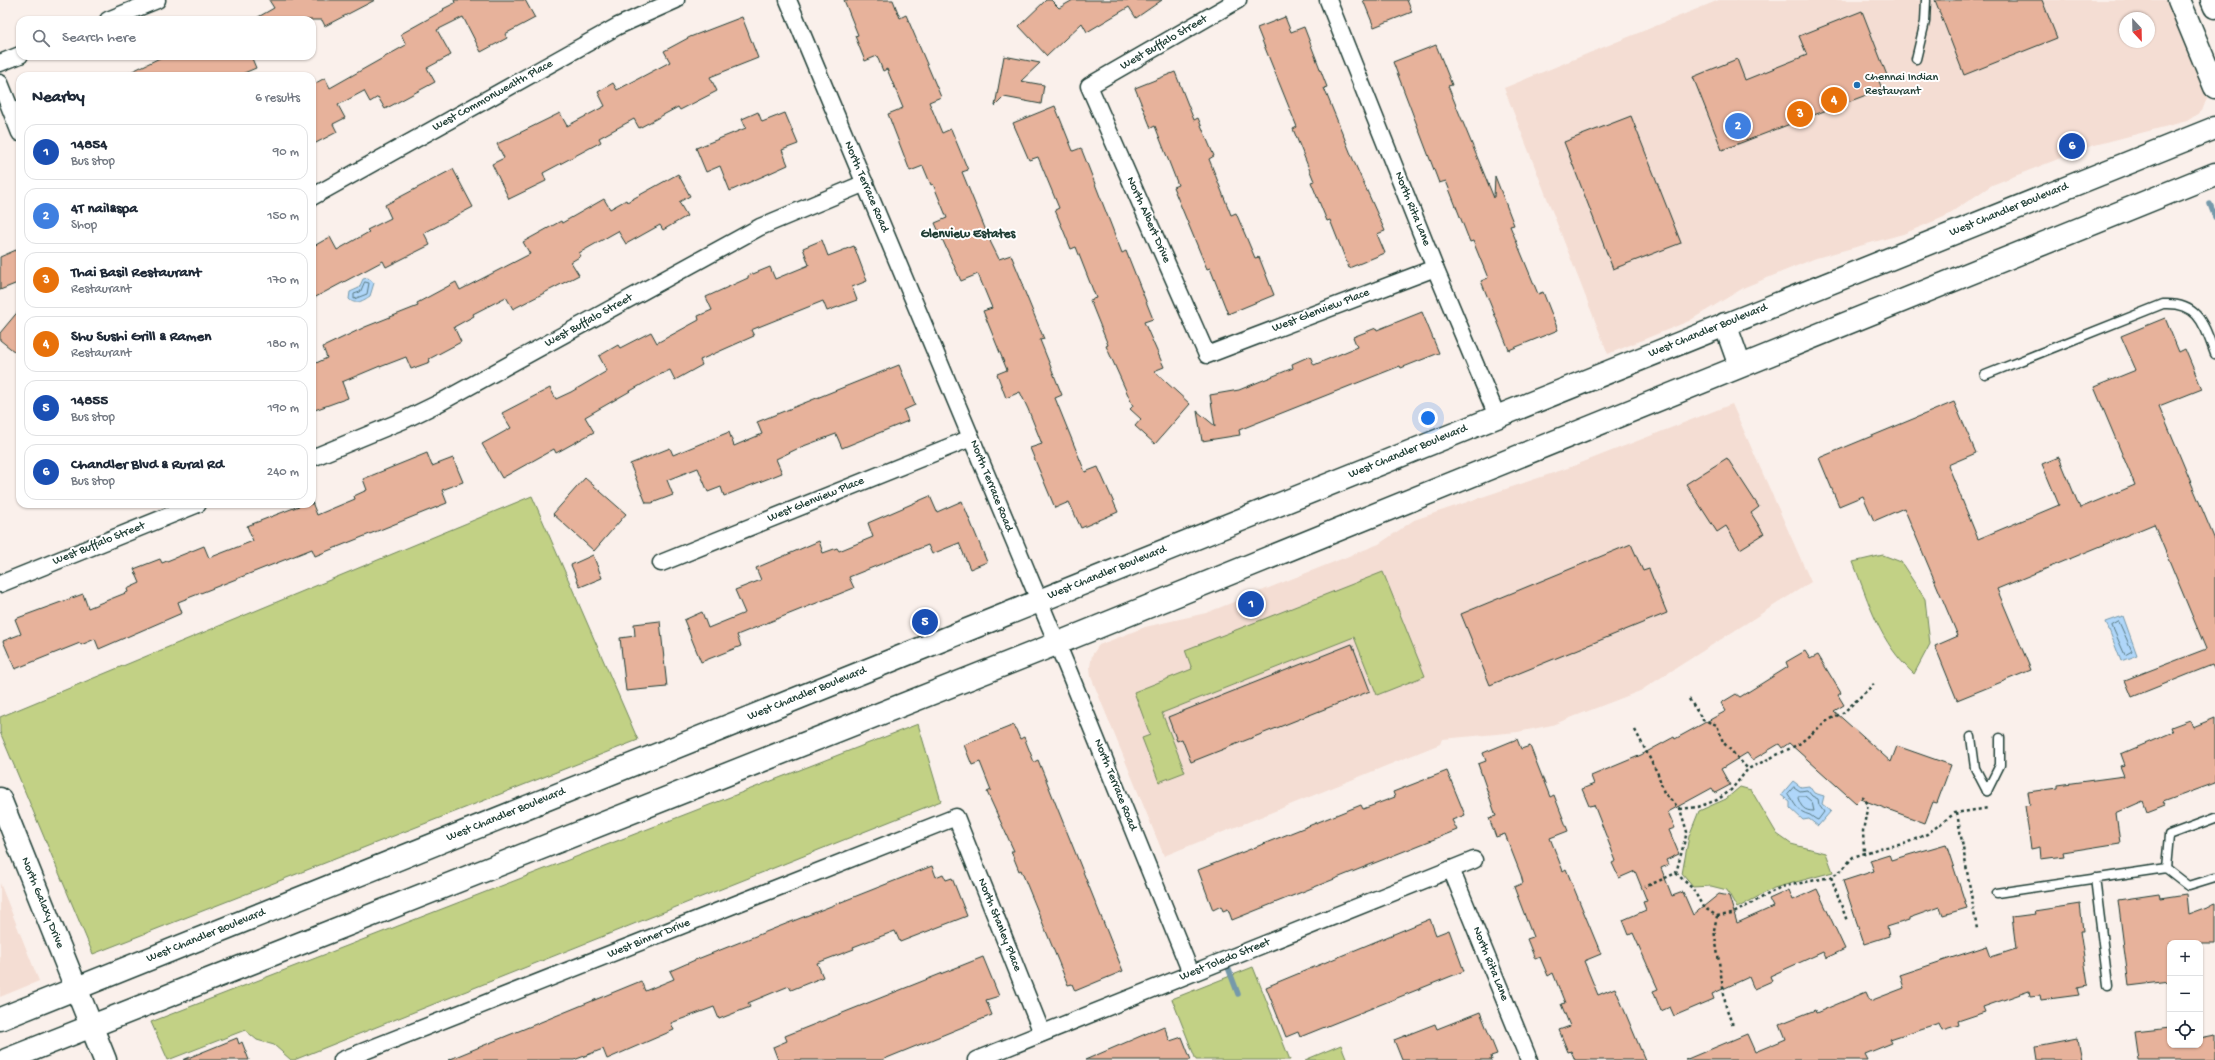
<!DOCTYPE html>
<html lang="en">
<head>
<meta charset="utf-8">
<style>
	:root { --surface:#fff; --page:#f2f2f3; --text:#1f2937; --muted:#747a83; --line:#e0e1e3; --accent:#db2777 }
	body { margin:0; font-family:"Gochi Hand",sans-serif; background:var(--page); color:var(--text) }
	.controls { position:absolute; right:12px; bottom:12px; display:grid; overflow:hidden; border-radius:8px; box-shadow:0 1px 3px #0004 }
	.controls button { width:36px; height:36px; display:grid; place-items:center; padding:0; border:0; border-bottom:1px solid var(--line); background:var(--surface); color:var(--text); font:20px sans-serif }
	.compass { position:absolute; left:2119px; top:12px; width:36px; height:36px; border-radius:50%; background:var(--surface); box-shadow:0 1px 3px #0004; rotate:158deg }
	.you { position:absolute; left:1428px; top:418px; width:14px; height:14px; margin:-10px; border:3px solid #fff; border-radius:50%; background:#1a73e8; box-shadow:0 0 0 6px #1a73e833 }
	.badge { display:grid; place-items:center; width:26px; height:26px; border-radius:50%; background:var(--accent); color:#fff; font-size:13px; font-weight:700 }
	.pin { position:absolute; translate:-50% -50%; border:2px solid #fff; box-shadow:0 1px 4px #0006 }
	.list { margin:0; padding:0; list-style:none }
	h2 { display:flex; justify-content:space-between; align-items:center; height:52px; margin:0; padding:0 16px; font-size:17px }
	h2 small { font-size:13px; font-weight:400; color:var(--muted) }
	.list li { display:grid; grid-template-columns:26px 1fr auto; gap:12px; align-items:center; box-sizing:border-box; height:56px; margin:0 8px 8px; padding:0 8px; border:1px solid var(--line); border-radius:12px }
	.list b { display:block; font-size:15px; white-space:nowrap }
	.list p { margin:0; font-size:13px; white-space:nowrap; color:var(--muted) }
	.list em { font-size:13px; font-style:normal; color:var(--muted) }
	.icon { flex:none; width:22px; height:22px; fill:none; stroke:currentColor; stroke-width:2; stroke-linecap:round; stroke-linejoin:round }
	.map { position:relative; flex:none; width:2215px; height:1060px; overflow:hidden }
	.search { position:absolute; background:var(--surface); box-shadow:0 1px 3px #0004; left:16px; top:16px; width:300px; height:44px; display:flex; align-items:center; gap:10px; box-sizing:border-box; padding:0 14px; border-radius:12px; color:var(--muted); font-size:15px }
	.panel { position:absolute; background:var(--surface); box-shadow:0 1px 3px #0004; left:16px; top:72px; width:300px; height:436px; border-radius:12px }
	.map>svg:first-child { display:block }
</style>
</head>
<body>
<div class="map">
<svg width="2215" height="1060" viewBox="0 0 2215 1060">
	<rect width="100%" height="100%" fill="#faf0eb"/>
	<filter id="ink" filterUnits="userSpaceOnUse"><feTurbulence type="fractalNoise" baseFrequency=".025" numOctaves="2"/><feDisplacementMap in="SourceGraphic" scale="8" xChannelSelector="R" yChannelSelector="G"/><feConvolveMatrix kernelMatrix="1 2 1 2 8 2 1 2 1" color-interpolation-filters="sRGB"/></filter>
	<g filter="url(#ink)">
		<!-- built -->
		<g fill="#f4ddd3" fill-rule="evenodd">
			<path d="M1719 0H2169L2206 90 2207 98 2202 111 2187 121 2091 146 1992 185 1944 217 1903 234 1816 258 1745 287 1689 321 1608 354 1504 88ZM2125 18H2149V42H2125Z"/>
			<polygon points="1732,404 1811,582 1640,691 1552,725 1518,732 1442,739 1440,744 1164,856 1091,677 1090,667 1092,655 1099,645 1145,627 1206,613 1379,544 1414,520 1568,468"/>
			<polygon points="0,883 39,981 0,997"/>
		</g>
		<!-- green -->
		<g fill="#c2d185" stroke="#70875c">
			<polygon points="532,496 638,740 93,954 0,732 0,717"/>
			<path d="M1883 555 1901 562 1925 599 1930 644 1914 674C1879 642 1870 605 1853 562Z"/>
			<polygon points="1383,572 1425,676 1377,695 1354,637 1162,713 1185,772 1159,782 1142,738 1150,735 1134,692 1192,669 1185,650"/>
			<polygon points="918,724 941,801 294,1060 291,1060 274,1045 257,1040 245,1030 168,1060 151,1022"/>
			<polygon points="1740,787 1751,790 1777,834 1791,844 1826,853 1833,872 1774,888 1737,908 1727,890 1711,886 1693,887 1682,874 1689,836 1699,811 1726,799"/>
			<polygon points="1253,967 1290,1060 1196,1060 1172,999"/>
			<polygon points="1341,1045 1347,1060 1305,1060"/>
		</g>
		<!-- water -->
		<g fill="#afd6f9" stroke="#7599aa">
			<path d="M368 278 374 283 370 296C364 300 355 306 349 299L350 292 359 288 363 279Z"/>
			<polygon points="2123,616 2137,655 2121,661 2106,622"/>
			<polygon points="1793,781 1801,787 1809,786 1814,793 1824,796 1822,804 1831,811 1818,826 1809,819 1803,820 1790,808 1790,802 1781,795"/>
		</g>
		<g fill="none" stroke-linecap="round" stroke-linejoin="round">
			<!-- shore -->
			<g stroke="#597a83" stroke-width="1">
				<polygon points="365,282 369,283 367,294 354,299 354,294 360,292"/>
				<polygon points="2119,622 2132,651 2125,655 2112,626"/>
				<path d="M1794 787 1800 791 1807 790 1812 796 1818 799 1819 805 1824 812 1818 820C1815 819 1813 817 1810 815 1796 811 1796 805 1788 794Z"/>
				<path d="M1800 796H1805L1812 802 1814 811C1804 811 1801 807 1798 798Z"/>
			</g>
			<!-- stream -->
			<g stroke="#7599aa" stroke-width="5.5">
				<polyline points="2210,204 2215,217"/>
				<polyline points="1226,962 1238,994"/>
			</g>
		</g>
		<!-- building -->
		<g fill="#e7b29b" stroke="#1f3d34">
			<polygon points="269,0 375,0 325,26 322,20 253,20 274,8"/>
			<polygon points="454,0 525,0 535,18 505,34 507,38 481,52 463,17 437,30 451,55 427,68 435,82 385,109 378,97 370,102 364,91 338,105 345,118 333,124 337,132 312,145 312,85 325,78 330,88 406,45 401,34 444,10 443,9 455,3"/>
			<polygon points="844,0 893,0 900,18 906,15 941,97 929,102 942,133 951,129 968,170 962,172 991,243 999,259 1011,255 1023,284 1022,285 1044,339 1040,340 1062,395 1055,398 1085,472 1098,467 1118,512 1081,528 1069,502 1055,508 1030,448 1042,444 1028,409 1020,392 1006,398 997,374 1007,370 983,311 992,308 978,274 961,281 935,223 947,218 933,184 931,185 923,166 910,171 888,114 903,108 887,69 883,71 877,56 865,61 855,36 858,35"/>
			<polygon points="1046,0 1051,0 1059,8 1073,0 1162,0 1136,18 1129,7 1087,32 1082,23 1047,56 1019,26"/>
			<polygon points="1363,0 1407,0 1412,12 1374,27"/>
			<polygon points="1935,0 2042,0 2057,38 1964,75"/>
			<polygon points="1862,11 1888,78 1879,81 1882,89 1722,150 1693,77 1737,59 1745,80 1807,55 1799,36"/>
			<polygon points="742,17 758,58 710,77 717,91 680,110 678,107 639,128 634,119 599,138 601,142 543,173 546,181 509,199 492,164 504,158 497,144 560,113 567,126 605,106 598,92 613,83 617,90 670,62 664,51 690,37"/>
			<polygon points="1285,17 1291,32 1304,27 1327,87 1324,88 1355,164 1385,231 1377,234 1385,253 1349,268 1330,220 1327,221 1311,182 1314,181 1293,129 1297,127 1257,28"/>
			<polygon points="1436,45 1452,85 1448,86 1494,198 1495,176 1514,225 1510,226 1538,294 1543,292 1558,330 1509,350 1481,281 1488,278 1473,241 1470,242 1446,181 1439,183 1393,62"/>
			<polygon points="164,56 251,56 256,68 237,76 122,76"/>
			<polygon points="1004,56 1040,63 1021,81 1044,85 1041,104 1004,97 995,106"/>
			<polygon points="1175,72 1194,120 1198,118 1214,156 1209,159 1231,215 1236,213 1255,258 1259,257 1274,295 1228,314 1210,268 1207,269 1173,187 1178,185 1155,126 1151,128 1135,88"/>
			<polygon points="1055,106 1073,151 1081,148 1122,253 1126,251 1153,319 1144,322 1164,367 1154,371 1190,404 1155,444 1135,426 1141,419 1130,409 1133,406 1106,346 1108,345 1090,300 1096,298 1076,247 1071,249 1055,210 1059,208 1038,157 1029,160 1013,123"/>
			<polygon points="758,112 762,122 785,113 798,144 782,150 788,165 730,191 720,166 706,172 696,148 746,128 742,119"/>
			<polygon points="1631,116 1681,243 1613,269 1564,142"/>
			<polygon points="453,169 473,207 424,233 430,245 386,267 383,261 312,299 312,247 330,237 337,250 369,232 367,230 391,218 385,205"/>
			<polygon points="678,174 690,196 679,202 687,216 663,230 660,225 626,244 618,231 579,253 581,256 571,262 579,275 513,309 506,297 473,314 474,316 454,327 461,342 429,359 430,362 411,369 406,357 380,367 380,366 342,382 348,398 312,411 312,365 327,358 323,347 365,327 418,306 417,303 456,282 460,290 530,254 523,242 561,221 562,223 604,199 610,209 626,200 627,202"/>
			<polygon points="822,240 828,256 854,246 867,281 852,287 857,300 827,311 823,301 751,330 754,336 700,360 702,365 675,380 670,370 653,378 585,417 594,432 556,453 554,449 502,478 482,444 511,428 502,413 550,388 556,399 571,392 607,371 599,356 618,345 620,348 651,332 657,343 699,320 698,316 712,310 706,297 748,278 748,276 770,267 775,279 809,265 803,248"/>
			<polygon points="16,250 20,259 20,282 0,290 0,257"/>
			<polygon points="20,309 20,356 0,340 0,333"/>
			<polygon points="1422,312 1439,353 1401,368 1400,366 1239,430 1240,435 1202,441 1197,411 1215,426 1210,395 1239,390 1293,368 1292,364 1310,356 1314,365 1357,347 1353,337 1376,328 1377,330"/>
			<polygon points="2165,318 2179,352 2185,349 2202,389 2159,406 2215,540 2215,671 2212,665 2132,697 2125,680 2206,649 2154,524 1997,589 2031,670 1957,700 1935,646 1958,636 1904,508 1874,521 1863,496 1839,506 1819,458 1954,402 1976,453 1948,465 1978,539 2059,505 2042,464 2059,457 2080,508 2135,485 2094,387 2136,370 2121,336"/>
			<polygon points="899,365 915,405 904,410 908,421 842,448 836,434 801,447 776,459 782,473 724,496 721,487 708,492 698,468 667,480 673,495 652,503 646,503 630,464 670,448 673,455 729,432 734,446 762,434 757,422"/>
			<polygon points="427,453 432,466 453,458 463,482 442,490 447,503 315,556 312,549 178,602 182,613 99,649 95,639 81,645 80,643 15,669 3,641 21,634 15,619 83,594 88,608 128,592 127,589 140,583 134,569 160,559 162,563 204,546 209,558 253,541 247,526 304,504 312,504 312,502 317,515 355,499 354,496 367,490 363,479"/>
			<polygon points="1727,458 1759,507 1751,513 1764,534 1740,549 1726,526 1717,532 1686,484"/>
			<polygon points="585,478 626,514 594,551 553,514"/>
			<polygon points="930,496 937,512 962,501 987,562 970,569 959,543 932,554 928,545 849,577 854,588 737,635 741,646 701,662 684,620 702,612 708,628 745,613 735,590 761,580 756,568 819,541 823,553 837,548 839,551 873,537 868,523"/>
			<polygon points="1631,544 1643,571 1649,569 1667,613 1490,685 1461,614"/>
			<polygon points="593,555 602,578 580,587 571,565"/>
			<polygon points="660,621 667,687 626,691 620,638 635,636 634,624"/>
			<polygon points="1352,644 1370,691 1191,762 1182,739 1177,741 1168,717"/>
			<polygon points="1805,651 1810,659 1818,655 1841,693 1838,695 1844,705 1834,711 1891,762 1897,746 1951,765 1937,803 1933,802 1925,823 1860,799 1856,803 1789,743 1782,748 1779,744 1752,760 1747,753 1721,769 1730,785 1715,793 1712,788 1668,812 1675,828 1669,830 1679,854 1666,860 1668,865 1661,868 1672,896 1683,892 1693,915 1719,894 1729,896 1737,923 1773,907 1769,899 1789,890 1793,900 1817,889 1845,949 1826,958 1823,952 1770,976 1772,981 1754,989 1749,977 1712,994 1714,999 1674,1016 1670,1007 1661,1011 1653,991 1658,989 1633,933 1629,935 1623,920 1646,910 1643,902 1647,901 1635,871 1619,878 1612,863 1616,861 1594,805 1589,806 1582,789 1594,784 1591,776 1641,755 1674,737 1675,739 1726,711 1721,703 1736,694 1740,697 1788,667 1786,662"/>
			<polygon points="2215,718 2215,783 2163,802 2165,805 2147,812 2143,801 2116,813 2120,843 2063,852 2064,856 2041,859 2040,847 2031,849 2025,806 2030,805 2028,792 2057,788 2057,785 2124,776 2120,766 2125,765 2121,754 2173,732 2171,727 2190,720 2193,727"/>
			<polygon points="1014,725 1020,739 1024,737 1034,762 1038,760 1123,971 1075,991 1072,984 1068,985 1021,870 1019,871 1011,851 1014,851 987,792 991,790 980,762 972,765 964,745"/>
			<polygon points="1517,739 1521,749 1530,746 1550,797 1554,795 1568,831 1550,838 1563,871 1566,869 1601,954 1584,961 1598,995 1615,988 1645,1060 1575,1060 1571,1051 1568,1052 1559,1030 1570,1026 1561,1004 1565,1003 1553,973 1548,976 1540,957 1535,959 1527,939 1533,937 1514,887 1523,883 1521,875 1505,834 1496,837 1489,818 1496,816 1478,764 1486,761 1483,753"/>
			<polygon points="1447,771 1465,815 1452,820 1457,830 1232,920 1228,909 1223,911 1221,906 1213,910 1198,870 1361,805 1363,809 1395,797 1393,792"/>
			<polygon points="1946,844 1967,908 1943,915 1940,907 1909,918 1909,920 1887,927 1889,936 1864,944 1843,881 1874,871 1870,860 1889,854 1891,860"/>
			<polygon points="932,866 936,877 943,874 946,880 952,878 967,916 900,942 895,931 853,947 854,949 817,963 823,977 791,990 789,986 748,1003 750,1007 719,1019 714,1007 671,1023 674,1030 607,1059 603,1049 574,1060 448,1060 641,981 645,991 674,979 670,971 695,960"/>
			<polygon points="2159,894 2160,898 2186,894 2188,914 2215,904 2215,943 2170,943 2170,981 2129,986 2118,900"/>
			<polygon points="2080,904 2083,931 2080,931 2088,985 2077,987 2079,995 2041,1000 2040,995 2030,996 2029,991 1983,1007 1985,1012 1958,1021 1959,1025 1942,1030 1939,1023 1890,1039 1892,1043 1865,1054 1868,1060 1685,1060 1747,1034 1755,1052 1786,1039 1780,1024 1815,1010 1816,1013 1866,992 1870,1001 1904,988 1900,975 1987,946 1991,957 2016,949 2012,917 2035,914 2034,911"/>
			<polygon points="1430,919 1436,935 1449,930 1464,971 1300,1037 1298,1032 1286,1037 1266,987"/>
			<polygon points="983,957 999,996 986,1000 992,1015 882,1060 778,1060 773,1047 787,1041 785,1036"/>
			<polygon points="1480,1012 1497,1054 1491,1056 1492,1060 1402,1060 1394,1040 1435,1024 1437,1029"/>
			<polygon points="1164,1026 1170,1041 1182,1037 1191,1060 1085,1060"/>
			<polygon points="2170,1028 2170,1045 2200,1045 2200,1038 2215,1035 2215,1060 2139,1060 2135,1032"/>
			<polygon points="237,1038 239,1044 242,1042 249,1060 183,1060"/>
			<polygon points="2077,1039 2081,1060 2038,1060 2036,1047"/>
		</g>
		<g fill="none" stroke-linecap="round" stroke-linejoin="round">
			<defs>
				<g id="lane">
					<polyline points="1916,59 1925,22 1926,0"/>
					<path d="M1985 375 2163 304C2199 302 2204 325 2215 354"/>
					<polyline points="1971,737 1975,768 1987,791"/>
					<polyline points="1987,791 2000,765 2000,738"/>
					<polyline points="2166,868 2169,835 2215,818"/>
					<polyline points="2095,878 2108,985"/>
					<polyline points="1997,893 2166,868 2189,886 2215,878"/>
				</g>
				<g id="street">
					<polyline points="788,0 1069,672 1191,973"/>
					<polyline points="1238,0 1089,86 1207,355 1435,268"/>
					<polyline points="1328,0 1435,268 1497,416"/>
					<polyline points="108,20 157,0"/>
					<polyline points="0,63 20,55"/>
					<polyline points="0,83 20,133"/>
					<polyline points="312,197 618,26 676,0"/>
					<polyline points="312,458 404,420 441,402 760,227 865,183"/>
					<polyline points="661,563 971,438"/>
					<polyline points="0,584 198,504"/>
					<polyline points="1451,869 1529,1060"/>
					<polyline points="342,1060 956,817 1042,1033"/>
					<polyline points="976,1060 1474,860"/>
				</g>
				<g id="secondary">
					<polyline points="2179,0 2215,87"/>
					<polyline points="2212,0 2215,7"/>
					<polyline points="1725,324 1740,366"/>
					<polyline points="0,799 105,1060"/>
					<polyline points="0,1019 2215,128"/>
					<polyline points="6,1060 1056,644 2215,174"/>
				</g>
			</defs>
			<!-- lane casing -->
			<use href="#lane" stroke="#1f3d34" stroke-width="11"/>
			<!-- street casing -->
			<use href="#street" stroke="#1f3d34" stroke-width="19"/>
			<!-- secondary casing -->
			<use href="#secondary" stroke="#1f3d34" stroke-width="25"/>
			<!-- path -->
			<g stroke="#1f3d34" stroke-width="2.5" stroke-dasharray="3 3" stroke-linecap="butt">
				<polyline points="1689,699 1703,720 1717,725 1723,742 1748,769"/>
				<polyline points="1635,730 1658,774 1664,793 1680,809 1687,832 1676,873 1645,887"/>
				<polyline points="1862,796 1868,804 1863,831 1864,852"/>
				<polyline points="1680,809 1698,807 1717,800 1731,790 1748,769 1799,744 1827,721 1844,712 1874,684"/>
				<polyline points="1957,813 1977,929"/>
				<polyline points="1676,873 1693,889 1703,907 1717,916 1714,930 1726,1007 1733,1025"/>
				<polyline points="1831,877 1847,921"/>
				<polyline points="1717,916 1732,914 1781,887 1831,877 1842,870 1853,857 1880,848 1904,844 1927,834 1955,813 1989,808"/>
			</g>
			<!-- lane -->
			<use href="#lane" stroke="#fff" stroke-width="8"/>
			<!-- street -->
			<use href="#street" stroke="#fff" stroke-width="16"/>
			<!-- secondary -->
			<use href="#secondary" stroke="#fff" stroke-width="22"/>
		</g>
	</g>
	<!-- markers -->
	<circle fill="#1f6fb2" stroke="#fff" stroke-width="1.5" cx="1857" cy="85" r="4"/>
	<g text-anchor="middle" dominant-baseline="central" stroke-width="4" stroke-linejoin="round" paint-order="stroke">
		<!-- street labels -->
		<g font-size="12" fill="#1f3d34" stroke="#fff">
			<text transform="translate(1164 43) rotate(-30)">West Buffalo Street</text>
			<text transform="translate(493 96) rotate(-29)">West Commonwealth Place</text>
			<text transform="translate(866 187) rotate(67)">North Terrace Road</text>
			<text transform="translate(1412 209) rotate(68)">North Rita Lane</text>
			<text transform="translate(2009 210) rotate(-22)">West Chandler Boulevard</text>
			<text transform="translate(1148 220) rotate(66)">North Albert Drive</text>
			<text transform="translate(1321 311) rotate(-21)">West Glenview Place</text>
			<text transform="translate(589 321) rotate(-29)">West Buffalo Street</text>
			<text transform="translate(1708 331) rotate(-22)">West Chandler Boulevard</text>
			<text transform="translate(1408 452) rotate(-22)">West Chandler Boulevard</text>
			<text transform="translate(991 486) rotate(68)">North Terrace Road</text>
			<text transform="translate(816 500) rotate(-22)">West Glenview Place</text>
			<text transform="translate(99 544) rotate(-22)">West Buffalo Street</text>
			<text transform="translate(1107 573) rotate(-22)">West Chandler Boulevard</text>
			<text transform="translate(807 694) rotate(-22)">West Chandler Boulevard</text>
			<text transform="translate(1115 785) rotate(68)">North Terrace Road</text>
			<text transform="translate(506 815) rotate(-22)">West Chandler Boulevard</text>
			<text transform="translate(42 903) rotate(68)">North Galaxy Drive</text>
			<text transform="translate(999 925) rotate(68)">North Stanley Place</text>
			<text transform="translate(206 936) rotate(-22)">West Chandler Boulevard</text>
			<text transform="translate(649 939) rotate(-22)">West Binner Drive</text>
			<text transform="translate(1225 960) rotate(-22)">West Toledo Street</text>
			<text transform="translate(1490 964) rotate(68)">North Rita Lane</text>
		</g>
		<!-- poi labels -->
		<g font-size="12" fill="#1f3d34" stroke="#fff" text-anchor="start">
			<text x="1865" y="78">Chennai Indian<tspan x="1865" dy="14">Restaurant</tspan></text>
		</g>
		<!-- neighbourhood labels -->
		<g font-size="13" font-weight="bold" fill="#1f3d34" stroke="#fff">
			<text x="968" y="234">Glenview Estates</text>
		</g>
	</g>
</svg>
<div class="controls">
<button>+</button>
<button>−</button>
<button><svg class="icon" aria-label="locate" viewBox="0 0 24 24"><circle cx="12" cy="12" r="6"/><path d="M12 2v4M12 18v4M2 12h4M18 12h4"/></svg></button>
</div>
<svg class="compass" viewBox="-18 -18 36 36"><path d="M0-13l5 13h-10z" fill="#e53935"/><path d="M0 13l5-13h-10z" fill="#747a83"/></svg>
<div class="you"></div>
<div class="pin badge" style="left:1251px;top:604px;background:#1a4fb4">1</div>
<div class="pin badge" style="left:1738px;top:126px;background:#3f7fe0">2</div>
<div class="pin badge" style="left:1800px;top:114px;background:#e8710a">3</div>
<div class="pin badge" style="left:1834px;top:100px;background:#e8710a">4</div>
<div class="pin badge" style="left:925px;top:622px;background:#1a4fb4">5</div>
<div class="pin badge" style="left:2072px;top:146px;background:#1a4fb4">6</div>
<div class="search"><svg class="icon" aria-label="search" viewBox="0 0 24 24"><circle cx="10" cy="10" r="6"/><path d="M15 15l6 6"/></svg>Search here</div>
<section class="panel">
<h2>Nearby<small>6 results</small></h2>
<ul class="list">
<li><span class="badge" style="background:#1a4fb4">1</span><div><b>14854</b><p>Bus stop</p></div><em>90 m</em></li>
<li><span class="badge" style="background:#3f7fe0">2</span><div><b>4T nail&amp;spa</b><p>Shop</p></div><em>150 m</em></li>
<li><span class="badge" style="background:#e8710a">3</span><div><b>Thai Basil Restaurant</b><p>Restaurant</p></div><em>170 m</em></li>
<li><span class="badge" style="background:#e8710a">4</span><div><b>Shu Sushi Grill &amp; Ramen</b><p>Restaurant</p></div><em>180 m</em></li>
<li><span class="badge" style="background:#1a4fb4">5</span><div><b>14855</b><p>Bus stop</p></div><em>190 m</em></li>
<li><span class="badge" style="background:#1a4fb4">6</span><div><b>Chandler Blvd &amp; Rural Rd</b><p>Bus stop</p></div><em>240 m</em></li>
</ul>
</section>
</div>
</body>
</html>
